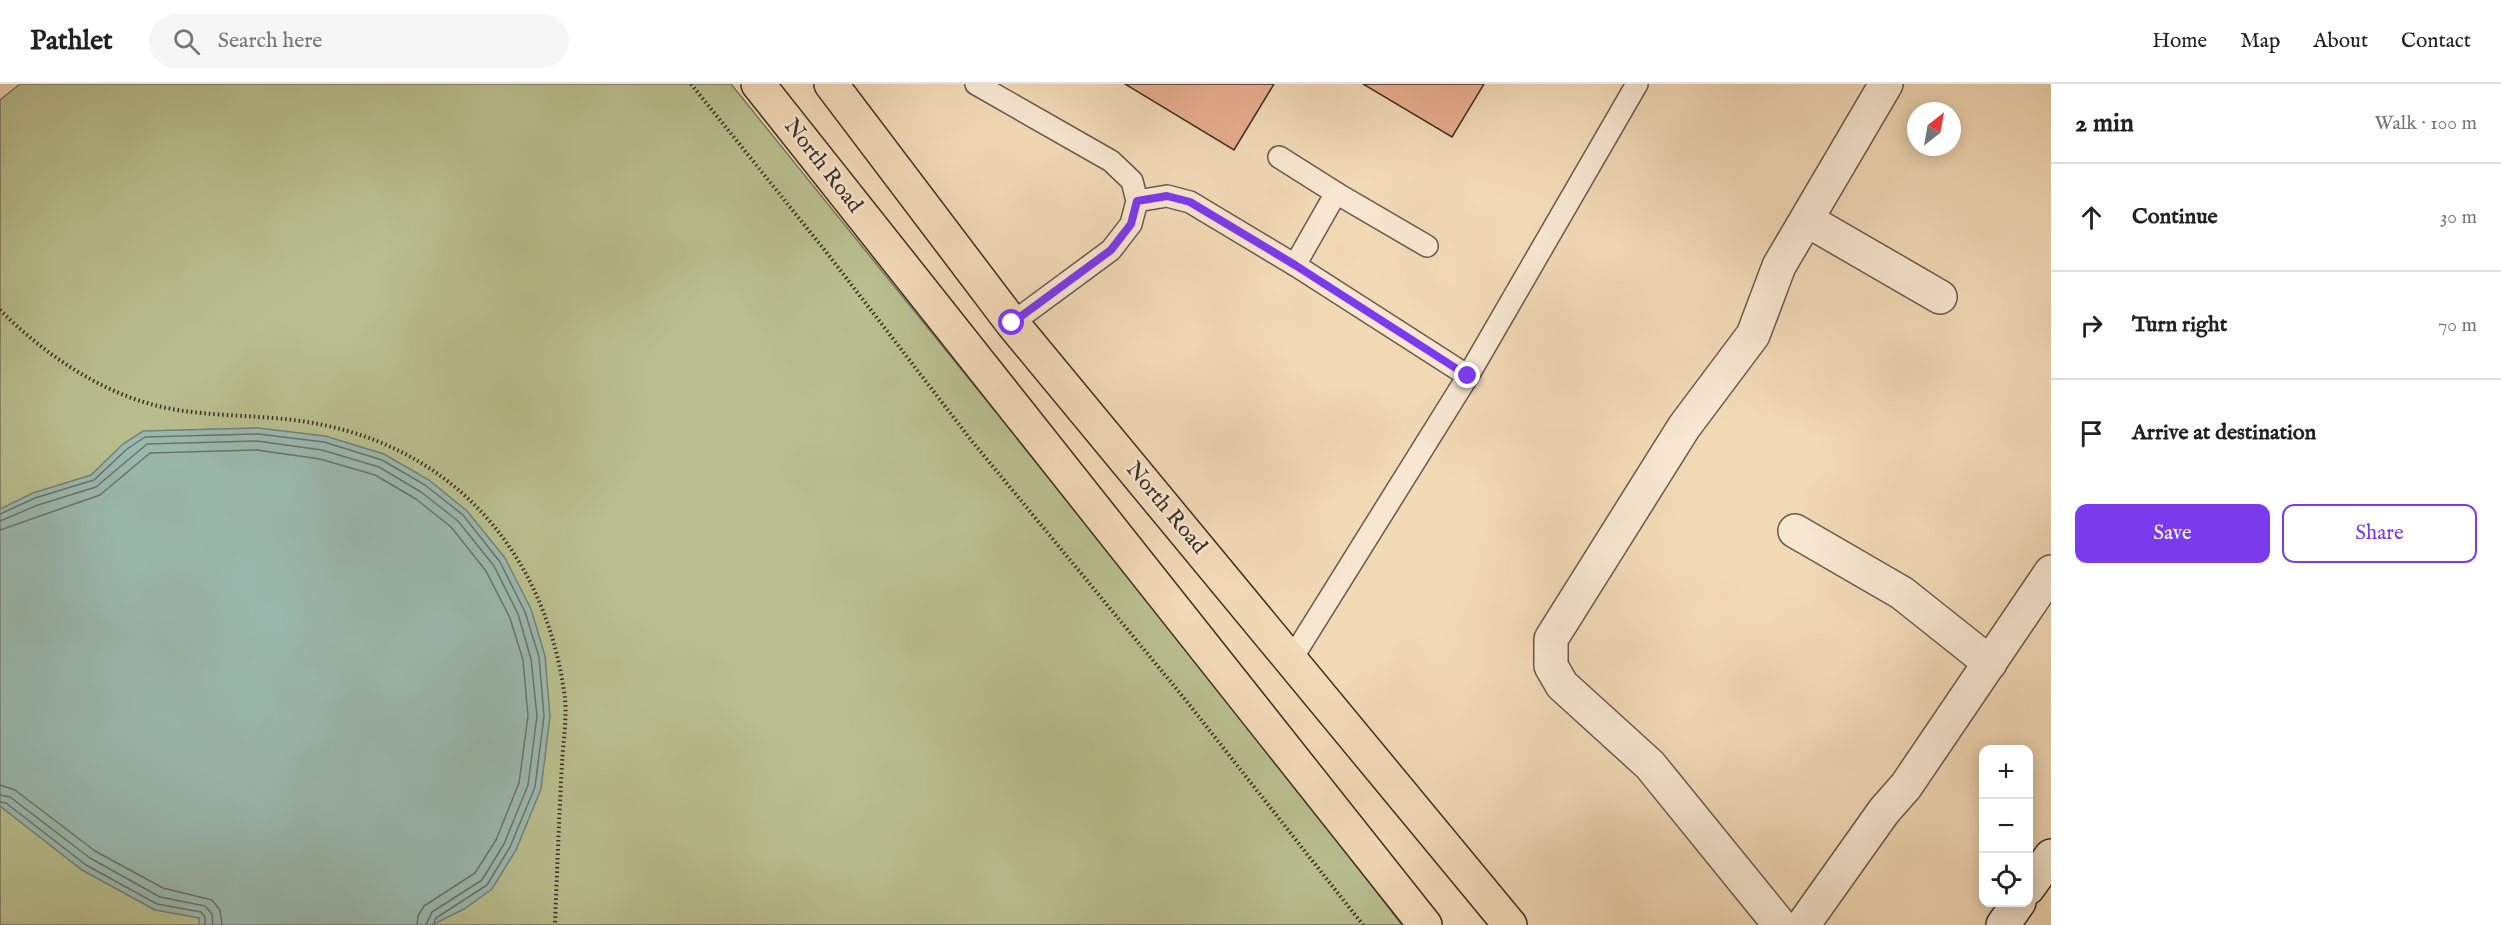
<!DOCTYPE html>
<html lang="en">
<head>
<meta charset="utf-8">
<style>
	:root { --surface:#fff; --page:#f6f6f6; --text:#222; --muted:#767676; --line:#e0e0e0; --accent:#7c3aed }
	body { margin:0; font-family:"IM FELL English",serif; background:var(--page); color:var(--text) }
	.controls { position:absolute; right:18px; bottom:18px; display:grid; overflow:hidden; border-radius:12px; box-shadow:0 3px 15px #0003 }
	.controls button { width:54px; height:54px; display:grid; place-items:center; padding:0; border:0; border-bottom:2px solid var(--line); background:var(--surface); color:var(--text); font:30px sans-serif }
	.compass { position:absolute; left:1907px; top:18px; width:54px; height:54px; border-radius:50%; background:var(--surface); box-shadow:0 3px 15px #0003; rotate:31deg }
	.stop { position:absolute; width:18px; height:18px; margin:-14px; border:4px solid #7c3aed; border-radius:50%; background:#fff }
	.stop.end { background:#7c3aed; border-color:#fff; box-shadow:0 2px 6px #0008 }
	.list { margin:0; padding:0; list-style:none }
	h2 { display:flex; justify-content:space-between; align-items:center; height:78px; margin:0; padding:0 24px; font-size:26px }
	h2 small { font-size:20px; font-weight:400; color:var(--muted) }
	.list li { display:grid; grid-template-columns:39px 1fr auto; gap:18px; align-items:center; box-sizing:border-box; height:108px; padding:0 24px; border-top:2px solid var(--line) }
	.list b { display:block; font-size:22px; white-space:nowrap }
	.list em { font-size:20px; font-style:normal; color:var(--muted) }
	.actions { display:flex; gap:12px; padding:18px 24px }
	.actions a { flex:1; padding:14px 0; border:2px solid var(--accent); border-radius:12px; text-align:center; font-size:21px; color:var(--accent) }
	.actions .main { background:var(--accent); color:#fff }
	.icon { flex:none; width:33px; height:33px; fill:none; stroke:currentColor; stroke-width:2; stroke-linecap:round; stroke-linejoin:round }
	.map { position:relative; flex:none; width:2051px; height:841px; overflow:hidden }
	header { display:flex; align-items:center; gap:36px; box-sizing:border-box; height:84px; padding:0 30px; background:var(--surface); border-bottom:2px solid var(--line) }
	header strong { font-size:28px }
	nav { display:flex; gap:33px; margin-inline-start:auto; font-size:21px }
	.search { width:420px; height:54px; background:var(--page); display:flex; align-items:center; gap:15px; box-sizing:border-box; padding:0 21px; border-radius:33px; color:var(--muted); font-size:22px }
	main { display:flex }
	aside { flex:1; background:var(--surface) }
	.map>svg:first-child { display:block }
</style>
</head>
<body>
<header>
<strong>Pathlet</strong>
<div class="search"><svg class="icon" aria-label="search" viewBox="0 0 24 24"><circle cx="10" cy="10" r="6"/><path d="M15 15l6 6"/></svg>Search here</div>
<nav><a>Home</a><a>Map</a><a>About</a><a>Contact</a></nav>
</header>
<main>
<div class="map">
<svg width="2051" height="841" viewBox="0 0 2051 841">
	<rect width="100%" height="100%" fill="#f2d9b6"/>
	<filter id="stains"><feTurbulence type="fractalNoise" baseFrequency=".00333" numOctaves="4"/><feColorMatrix values="0 0 0 0 .2 0 0 0 0 .09 0 0 0 0 .02 0 0 0 .5 -.17"/></filter>
	<radialGradient id="worn" r=".72"><stop offset=".6" stop-color="#630" stop-opacity="0"/><stop offset="1" stop-color="#630" stop-opacity=".3"/></radialGradient>
	<!-- green -->
	<polygon fill="#b9bf8f" stroke="#7a765b" stroke-width="1.5" points="20,0 731,0 1258,653 1402,841 0,841 0,16"/>
	<!-- water -->
	<polygon fill="#9bbab1" stroke="#75827a" stroke-width="1.5" points="258,344 325,352 384,370 429,396 467,427 505,474 531,525 545,572 550,632 541,705 516,766 492,805 464,825 432,841 199,841 199,834 155,826 82,786 0,722 0,425 33,409 91,391 123,360 143,347"/>
	<g fill="none" stroke-linecap="round" stroke-linejoin="round">
		<!-- shore -->
		<g stroke="#6b746c" stroke-width="1.5">
			<polyline points="0,430 35,414 94,396 127,365 145,353 258,350 324,358 382,376 425,401 463,431 500,478 525,528 539,573 544,632 535,703 510,763 487,801 436,834 433,841"/>
			<polyline points="0,437 38,421 96,403 147,360 257,357 322,366 379,383 421,408 458,437 494,482 518,530 531,575 537,632 528,701 504,760 482,796 432,828 426,841"/>
			<polyline points="0,446 100,411 150,369 257,366 320,375 375,391 416,415 451,443 486,487 510,534 523,576 528,632 519,699 496,756 475,789 424,822 418,832 417,841"/>
			<polyline points="0,701 15,706 95,767 163,804 212,816 220,826 222,841"/>
			<polyline points="0,711 10,713 90,774 160,813 205,822 212,830 213,841"/>
			<polyline points="0,718 6,719 86,781 157,820 201,828 205,833 205,841"/>
		</g>
	</g>
	<!-- building -->
	<g fill="#e7ad8d" stroke="#3b2e27" stroke-width="1.5">
		<polygon points="1125,0 1274,0 1234,66"/>
		<polygon points="1363,0 1484,0 1452,53"/>
	</g>
	<g fill="none" stroke-linecap="round" stroke-linejoin="round">
		<defs>
			<g id="service">
				<polyline points="976,0 1111,77 1132,97 1137,117 1131,140 1111,166 1012,239"/>
				<polyline points="1279,73 1336,109"/>
				<polyline points="1137,117 1167,112 1190,118 1295,181 1468,292"/>
				<polyline points="1295,181 1336,109 1427,162"/>
				<polyline points="1291,576 1468,292 1637,0"/>
			</g>
			<g id="minor">
				<polyline points="1807,136 1940,213"/>
				<polyline points="1795,447 1902,509 1990,579"/>
				<polyline points="1780,841 1650,681 1562,601 1551,582 1551,555 1684,343 1753,251 1779,182 1886,0"/>
				<polyline points="1803,841 1884,727 1906,702 2051,488"/>
			</g>
			<g id="secondary">
				<polyline points="2028,804 2051,772"/>
				<polyline points="2003,841 2019,818"/>
			</g>
			<g id="primary">
				<polyline points="758,0 1425,841"/>
				<polyline points="831,0 1012,239 1510,841"/>
			</g>
		</defs>
		<!-- service casing -->
		<use href="#service" stroke="#69594b" stroke-width="24"/>
		<!-- minor casing -->
		<use href="#minor" stroke="#69594b" stroke-width="36"/>
		<!-- secondary casing -->
		<use href="#secondary" stroke="#3b2e27" stroke-width="36"/>
		<!-- primary casing -->
		<use href="#primary" stroke="#3b2e27" stroke-width="36"/>
		<!-- path -->
		<g stroke="#3b2e27" stroke-width="4" stroke-dasharray="1.5 3" stroke-linecap="butt">
			<polyline points="691,0 827,169 971,356 1184,614 1363,841"/>
			<path d="M0 226C40 266 92 303 147 319 193 333 245 330 293 336 443 354 542 459 564 607 568 630 563 657 562 680 559 734 557 787 555 841"/>
		</g>
		<!-- service -->
		<use href="#service" stroke="#f7e6d0" stroke-width="21"/>
		<!-- minor -->
		<use href="#minor" stroke="#f7e6d0" stroke-width="33"/>
		<!-- secondary -->
		<use href="#secondary" stroke="#f7e6d0" stroke-width="33"/>
		<!-- primary -->
		<use href="#primary" stroke="#f2d9b6" stroke-width="33"/>
	</g>
	<g fill="none" stroke-linecap="round" stroke-linejoin="round">
		<!-- route -->
		<polyline stroke="#7c3aed" stroke-width="8" points="1012,239 1111,166 1131,140 1137,117 1167,112 1190,118 1295,181 1468,292"/>
	</g>
	<g text-anchor="middle" dominant-baseline="central" stroke-width="5" stroke-linejoin="round" paint-order="stroke">
		<!-- street labels -->
		<g font-size="22" fill="#3b2e27" stroke="#f7e6d0">
			<text transform="translate(823 82) rotate(52)">North Road</text>
			<text transform="translate(1166 424) rotate(50)">North Road</text>
		</g>
	</g>
	<rect width="100%" height="100%" filter="url(#stains)"/>
	<rect width="100%" height="100%" fill="url(#worn)"/>
</svg>
<div class="controls">
<button>+</button>
<button>−</button>
<button><svg class="icon" aria-label="locate" viewBox="0 0 24 24"><circle cx="12" cy="12" r="6"/><path d="M12 2v4M12 18v4M2 12h4M18 12h4"/></svg></button>
</div>
<svg class="compass" viewBox="-18 -18 36 36"><path d="M0-13l5 13h-10z" fill="#e53935"/><path d="M0 13l5-13h-10z" fill="#767676"/></svg>
<div class="stop" style="left:1012px;top:239px"></div>
<div class="stop end" style="left:1468px;top:292px"></div>
</div>
<aside>
<h2>2 min<small>Walk · 100 m</small></h2>
<ul class="list">
<li><svg class="icon" aria-label="ahead" viewBox="0 0 24 24"><path d="M12 20V5M6 11l6-6 6 6"/></svg><div><b>Continue</b></div><em>30 m</em></li>
<li><svg class="icon" aria-label="right" viewBox="0 0 24 24"><path d="M7 20v-9h11M14 6l5 5-5 5"/></svg><div><b>Turn right</b></div><em>70 m</em></li>
<li><svg class="icon" aria-label="arrive" viewBox="0 0 24 24"><path d="M6 21V4h12l-3 4 3 4H6"/></svg><div><b>Arrive at destination</b></div></li>
</ul>
<div class="actions"><a class="main">Save</a><a>Share</a></div>
</aside>
</main>
</body>
</html>
